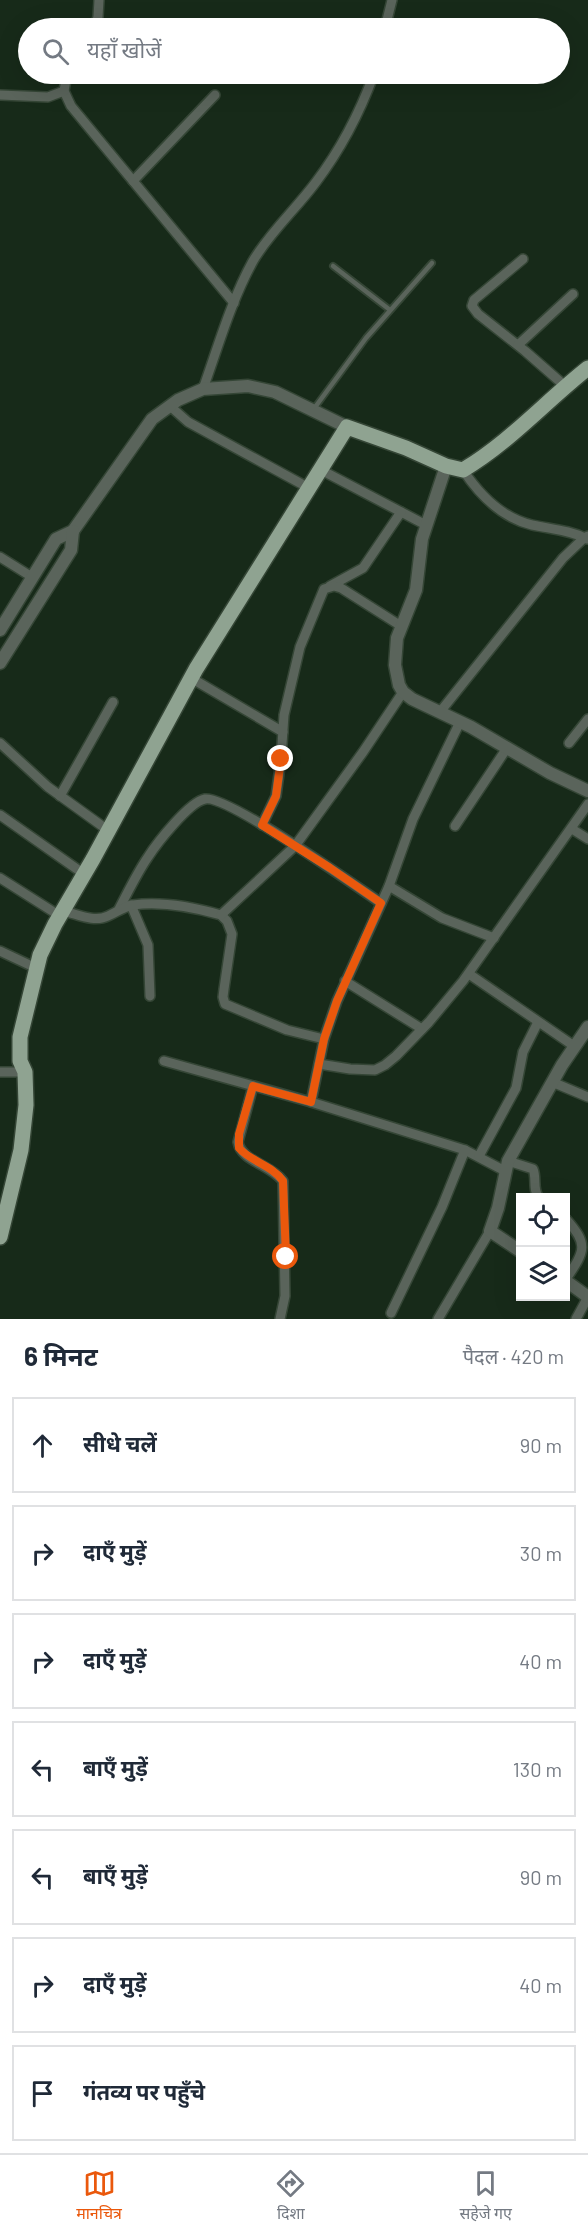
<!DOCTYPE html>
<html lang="hi">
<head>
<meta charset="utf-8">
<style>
	:root { --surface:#fff; --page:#f6f6f7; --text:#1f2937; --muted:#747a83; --line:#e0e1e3; --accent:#ea580c }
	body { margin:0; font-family:Barlow,"Noto Sans Devanagari",sans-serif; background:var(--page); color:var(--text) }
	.controls { position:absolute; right:18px; bottom:18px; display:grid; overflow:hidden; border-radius:0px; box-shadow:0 6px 24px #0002 }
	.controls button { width:54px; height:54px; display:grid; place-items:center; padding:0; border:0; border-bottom:2px solid var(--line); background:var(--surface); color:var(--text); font:30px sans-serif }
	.stop { position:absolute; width:18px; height:18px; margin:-14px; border:4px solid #ea580c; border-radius:50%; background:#fff }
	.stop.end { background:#ea580c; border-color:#fff; box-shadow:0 2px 6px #0008 }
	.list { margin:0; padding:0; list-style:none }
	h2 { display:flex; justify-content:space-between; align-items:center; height:78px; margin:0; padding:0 24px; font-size:26px }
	h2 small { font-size:20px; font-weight:400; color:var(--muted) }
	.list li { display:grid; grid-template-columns:39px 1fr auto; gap:18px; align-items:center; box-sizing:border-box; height:96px; margin:0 12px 12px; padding:0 12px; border:2px solid var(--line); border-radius:0px }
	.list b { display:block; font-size:22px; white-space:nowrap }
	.list em { font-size:20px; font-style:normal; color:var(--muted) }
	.icon { flex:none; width:33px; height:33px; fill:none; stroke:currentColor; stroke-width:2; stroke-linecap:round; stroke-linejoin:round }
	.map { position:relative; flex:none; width:588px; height:1319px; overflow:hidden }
	.search { position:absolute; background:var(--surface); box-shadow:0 6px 24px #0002; left:18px; right:18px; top:18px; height:66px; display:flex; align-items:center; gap:15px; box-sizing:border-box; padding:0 21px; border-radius:33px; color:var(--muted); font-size:22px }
	.sheet { height:834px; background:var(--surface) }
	nav { display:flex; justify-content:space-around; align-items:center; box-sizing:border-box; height:84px; border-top:2px solid var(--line); background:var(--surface); font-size:16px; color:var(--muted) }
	nav a { display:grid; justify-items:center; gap:3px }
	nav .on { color:var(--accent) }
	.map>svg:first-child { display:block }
</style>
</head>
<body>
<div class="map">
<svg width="588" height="1319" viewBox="0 0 588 1319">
	<rect width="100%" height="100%" fill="#172a19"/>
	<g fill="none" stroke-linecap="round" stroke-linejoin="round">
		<defs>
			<g id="service">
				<polyline points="333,266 390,310"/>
				<polyline points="313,410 366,338 432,263"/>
			</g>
			<g id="minor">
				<polyline points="94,28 98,17 99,0"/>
				<polyline points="385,28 392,0"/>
				<polyline points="67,74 64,91 71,106 234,303"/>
				<polyline points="0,95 48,97 64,91"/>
				<polyline points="133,181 215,95"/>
				<polyline points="523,259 474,300 472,306 478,314 525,351 565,386"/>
				<polyline points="518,345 573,294"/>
				<path d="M203 389C218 347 231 301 253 261 270 232 296 209 316 182 341 149 360 112 374 74"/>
				<polyline points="170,406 188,422 309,488"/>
				<polyline points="321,470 426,525"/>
				<path d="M463 470C479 494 502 518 532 525 550 529 570 530 587 539"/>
				<polyline points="0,557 32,577"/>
				<polyline points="330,586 363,568 401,512"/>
				<polyline points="191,678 283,732"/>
				<polyline points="440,712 563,558 584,538 588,536"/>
				<polyline points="0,743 48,787 109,831"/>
				<polyline points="569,743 588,719"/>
				<polyline points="60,796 113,702"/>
				<polyline points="0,815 84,874"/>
				<polyline points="262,825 276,796 281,759 284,715 300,647 324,589 334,586 341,588 401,626"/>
				<polyline points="455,826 507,748"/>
				<polyline points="572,829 588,839"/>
				<polyline points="0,878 60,916"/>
				<polyline points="389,886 442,918 494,938"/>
				<polyline points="131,905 148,945 150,996"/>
				<path d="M119 909C128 892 137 873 148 857 157 843 189 802 205 799 227 795 356 886 381 903"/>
				<path d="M63 911C77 914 94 923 108 916 117 912 123 907 133 905 163 901 193 907 221 915L227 921 232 934 224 989 223 997 225 1004 287 1030 324 1039"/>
				<polyline points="221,915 295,846 363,752 403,692"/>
				<polyline points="0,951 36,968"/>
				<polyline points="469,974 574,1046"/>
				<polyline points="345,981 422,1029"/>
				<polyline points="164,1061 311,1102 465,1150 505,1171"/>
				<polyline points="319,1064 350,1069 375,1070 385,1065 396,1056 429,1022 463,981 588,804"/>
				<polyline points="0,1072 25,1072"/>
				<polyline points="552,1082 588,1097"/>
				<path d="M253 1086 238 1142C241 1161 271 1165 283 1181L285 1296 280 1319"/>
				<polyline points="311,1102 324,1039 337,1001 389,886 413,819 460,722"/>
				<polyline points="479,1156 516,1088 523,1052 538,1022"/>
				<path d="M508 1161 533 1169C537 1178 532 1189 539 1198"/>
				<path d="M566 1219C588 1244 586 1250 566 1279"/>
				<polyline points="391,1313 442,1207 465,1150"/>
				<polyline points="438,1319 490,1231"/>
				<polyline points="576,1319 588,1297"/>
			</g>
			<g id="tertiary">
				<polyline points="446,466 422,539 416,590 397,638 395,665 399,685 403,692 412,699 471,727 550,773 588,791"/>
				<polyline points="0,630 56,539 73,531 152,419 178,400 203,389 248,386 275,392 347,427"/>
				<polyline points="0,663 71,550 73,531"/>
				<polyline points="520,1251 490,1231 498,1208 508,1161 562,1065 588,1027"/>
				<polyline points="566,1281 588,1297"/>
			</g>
			<path id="primary" d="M0 1237 21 1150 26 1105 25 1072 20 1061V1037L40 955 55 924 93 859 196 669 347 427 406 448 446 466 463 470C510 442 546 401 588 368"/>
		</defs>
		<!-- service casing -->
		<use href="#service" stroke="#354636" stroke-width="8"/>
		<!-- minor casing -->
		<use href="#minor" stroke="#354636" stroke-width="12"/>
		<!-- tertiary casing -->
		<use href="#tertiary" stroke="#354636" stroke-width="15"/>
		<!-- primary casing -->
		<use href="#primary" stroke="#354636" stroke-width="18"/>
		<!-- service -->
		<use href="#service" stroke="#5a645b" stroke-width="4.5"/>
		<!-- minor -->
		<use href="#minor" stroke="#5a645b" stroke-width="9"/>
		<!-- tertiary -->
		<use href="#tertiary" stroke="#5a645b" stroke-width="12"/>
		<!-- primary -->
		<use href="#primary" stroke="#8fa391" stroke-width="15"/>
	</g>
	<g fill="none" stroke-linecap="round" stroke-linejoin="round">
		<!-- route -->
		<path stroke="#ea580c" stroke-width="8" d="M281 759 276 796 262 825 330 868 381 903 337 1001 324 1039 311 1102 253 1086 239 1134V1148C251 1162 272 1165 283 1181L286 1257"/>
	</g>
</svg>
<div class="controls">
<button><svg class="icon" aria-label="locate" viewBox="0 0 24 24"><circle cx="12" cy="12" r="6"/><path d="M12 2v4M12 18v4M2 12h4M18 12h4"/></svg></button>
<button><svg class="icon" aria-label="layers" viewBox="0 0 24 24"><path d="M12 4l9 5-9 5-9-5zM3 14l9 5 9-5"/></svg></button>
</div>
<div class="stop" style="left:286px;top:1257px"></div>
<div class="stop end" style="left:281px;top:759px"></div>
<div class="search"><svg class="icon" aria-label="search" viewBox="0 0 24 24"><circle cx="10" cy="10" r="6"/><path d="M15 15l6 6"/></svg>यहाँ खोजें</div>
</div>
<section class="sheet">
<h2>6 मिनट<small>पैदल · 420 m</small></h2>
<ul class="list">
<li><svg class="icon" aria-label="ahead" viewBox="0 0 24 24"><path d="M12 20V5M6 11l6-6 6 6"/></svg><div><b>सीधे चलें</b></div><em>90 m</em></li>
<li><svg class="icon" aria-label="right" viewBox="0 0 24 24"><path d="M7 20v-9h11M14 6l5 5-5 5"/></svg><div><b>दाएँ मुड़ें</b></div><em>30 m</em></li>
<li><svg class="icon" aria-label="right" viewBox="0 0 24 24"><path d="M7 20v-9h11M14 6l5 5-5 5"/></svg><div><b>दाएँ मुड़ें</b></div><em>40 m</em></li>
<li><svg class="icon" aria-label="left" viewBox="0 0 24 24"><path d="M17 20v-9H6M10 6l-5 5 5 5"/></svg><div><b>बाएँ मुड़ें</b></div><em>130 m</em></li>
<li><svg class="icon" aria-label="left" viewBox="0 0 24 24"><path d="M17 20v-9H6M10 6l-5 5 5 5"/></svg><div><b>बाएँ मुड़ें</b></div><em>90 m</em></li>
<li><svg class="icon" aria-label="right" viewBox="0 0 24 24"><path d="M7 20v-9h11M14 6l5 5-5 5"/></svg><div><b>दाएँ मुड़ें</b></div><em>40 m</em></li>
<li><svg class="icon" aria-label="arrive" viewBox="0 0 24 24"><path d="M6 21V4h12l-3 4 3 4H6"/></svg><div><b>गंतव्य पर पहुँचे</b></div></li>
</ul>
</section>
<nav>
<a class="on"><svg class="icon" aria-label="map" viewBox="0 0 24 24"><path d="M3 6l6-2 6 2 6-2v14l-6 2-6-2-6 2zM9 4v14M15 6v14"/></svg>मानचित्र</a>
<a><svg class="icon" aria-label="directions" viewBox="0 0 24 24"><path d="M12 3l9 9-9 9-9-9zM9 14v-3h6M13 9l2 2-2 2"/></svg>दिशा</a>
<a><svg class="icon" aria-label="saved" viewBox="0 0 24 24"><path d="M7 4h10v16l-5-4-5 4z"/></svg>सहेजे गए</a>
</nav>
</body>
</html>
